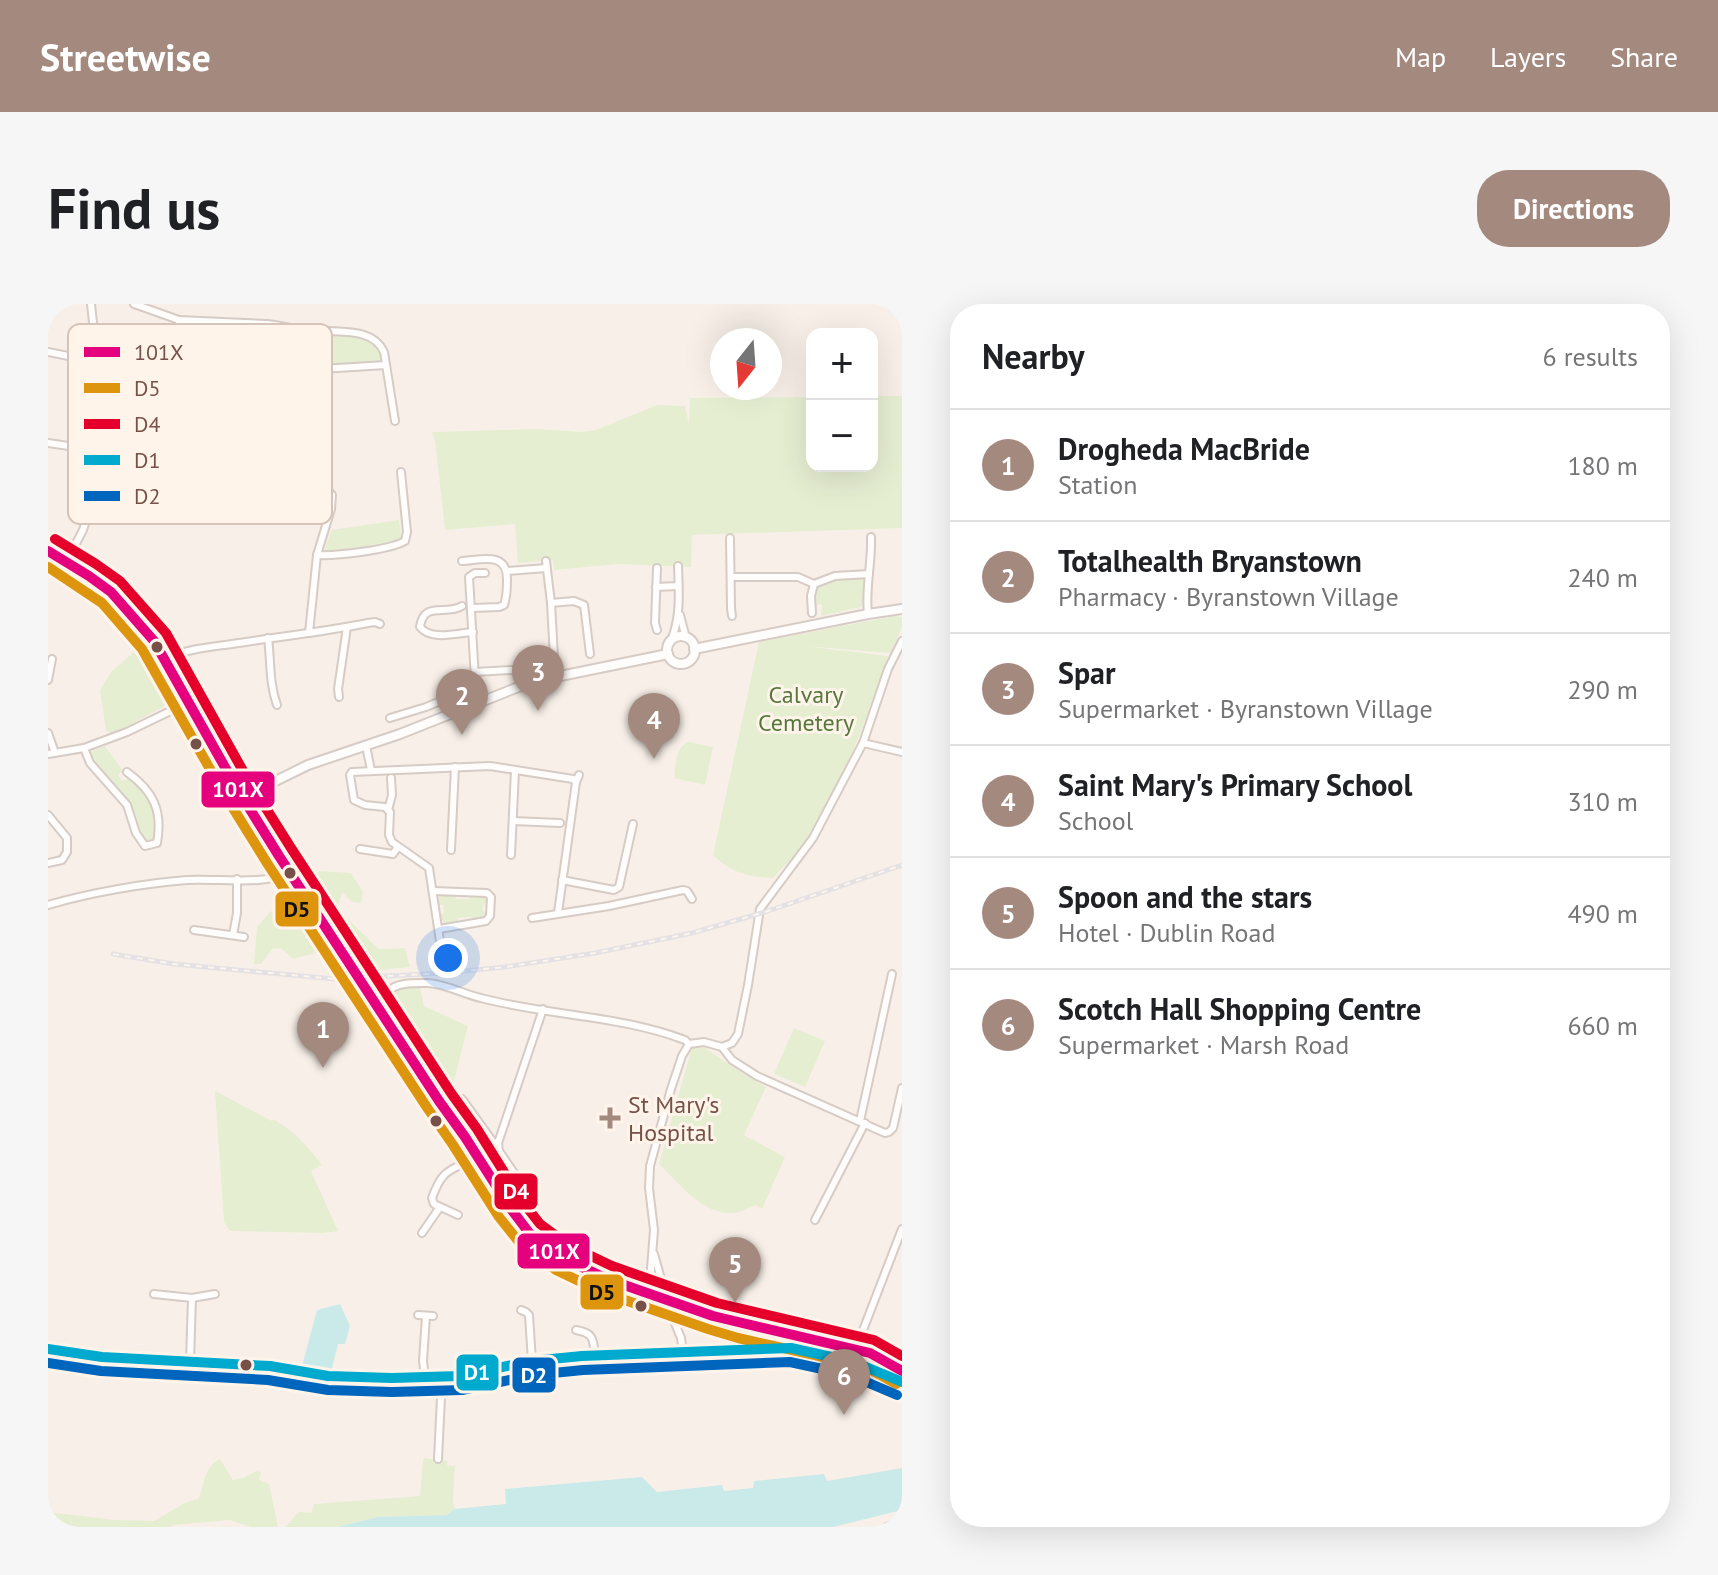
<!DOCTYPE html>
<html lang="en">
<head>
<meta charset="utf-8">
<style>
	:root { --surface:#fff; --page:#f6f6f6; --text:#202124; --muted:#757577; --line:#e0e0e0; --accent:#a4897f }
	body { margin:0; font-family:"PT Sans",sans-serif; background:var(--page); color:var(--text) }
	.controls { position:absolute; right:24px; top:24px; display:grid; overflow:hidden; border-radius:16px; box-shadow:0 8px 32px #0002 }
	.controls button { width:72px; height:72px; display:grid; place-items:center; padding:0; border:0; border-bottom:2px solid var(--line); background:var(--surface); color:var(--text); font:40px sans-serif }
	.compass { position:absolute; left:662px; top:24px; width:72px; height:72px; border-radius:50%; background:var(--surface); box-shadow:0 8px 32px #0002; rotate:197deg }
	.you { position:absolute; left:400px; top:654px; width:28px; height:28px; margin:-20px; border:6px solid #fff; border-radius:50%; background:#1a73e8; box-shadow:0 0 0 12px #1a73e833 }
	.badge { display:grid; place-items:center; width:52px; height:52px; border-radius:50%; background:var(--accent); color:#fff; font-size:26px; font-weight:700 }
	.pin { position:absolute; translate:-50% -66px; filter:drop-shadow(0 2px 4px #0008) }
	.pin::after { content:''; position:absolute; top:42px; width:28px; height:24px; background:inherit; clip-path:polygon(0 0,100% 0,50% 100%) }
	.list { margin:0; padding:0; list-style:none }
	h2 { display:flex; justify-content:space-between; align-items:center; height:104px; margin:0; padding:0 32px; font-size:34px }
	h2 small { font-size:26px; font-weight:400; color:var(--muted) }
	.list li { display:grid; grid-template-columns:52px 1fr auto; gap:24px; align-items:center; box-sizing:border-box; height:112px; padding:0 32px; border-top:2px solid var(--line) }
	.list b { display:block; font-size:30px; white-space:nowrap }
	.list p { margin:0; font-size:26px; white-space:nowrap; color:var(--muted) }
	.list em { font-size:26px; font-style:normal; color:var(--muted) }
	.map { position:relative; flex:none; width:854px; height:1223px; overflow:hidden; border-radius:32px }
	header { display:flex; align-items:center; gap:48px; box-sizing:border-box; height:112px; padding:0 40px; background:var(--accent); color:#fff }
	header strong { font-size:38px }
	nav { display:flex; gap:44px; margin-inline-start:auto; font-size:28px }
	.intro { display:flex; align-items:center; justify-content:space-between; box-sizing:border-box; height:192px; padding:0 48px }
	h1 { margin:0; font-size:56px }
	.button { padding:20px 36px; border-radius:32px; background:var(--accent); color:#fff; font-size:28px; font-weight:700 }
	main { display:flex; gap:48px; padding:0 48px }
	aside { flex:1; background:var(--surface); border-radius:32px; box-shadow:0 8px 32px #0002 }
	.map>svg:first-child { display:block }
</style>
</head>
<body>
<header>
<strong>Streetwise</strong>
<nav><a>Map</a><a>Layers</a><a>Share</a></nav>
</header>
<div class="intro"><h1>Find us</h1><a class="button">Directions</a></div>
<main>
<div class="map">
<svg width="854" height="1223" viewBox="0 0 854 1223">
	<rect width="100%" height="100%" fill="#f8f0e8"/>
	<!-- green -->
	<g fill="#e6eed2">
		<polygon points="287,30 317,34 331,42 334,51 331,54 331,59 280,62 278,60 269,37 273,33 281,35"/>
		<polygon points="824,92 854,92 854,224 644,231 643,263 571,260 506,266 505,256 470,259 467,220 397,226 387,137 384,128 491,125 534,128 548,126 609,101 637,102 641,120 642,94 764,93 764,162 824,162"/>
		<polygon points="351,216 354,237 276,249 283,226"/>
		<polygon points="813,273 815,276 815,300 813,303 773,312 774,301 771,300 768,302 766,299 768,285 787,275"/>
		<path d="M847 312 854 313V322L844 348 841 349 756 342 840 352C817 416 794 488 754 543 745 554 734 564 725 574 701 573 683 569 665 551L711 338Z"/>
		<polygon points="96,339 128,391 124,398 65,430 58,427 52,386 63,368"/>
		<path d="M641 438 665 443 657 481 626 474C628 461 627 442 641 438Z"/>
		<path d="M57 442 75 467 70 471 74 477 82 474C98 490 114 512 107 536L102 538 96 537 91 527 84 504 45 458 43 448Z"/>
		<polygon points="272,567 303,569 315,588 313,599 304,598 294,588 289,606 299,614 330,645 357,644 362,663 314,668 254,575"/>
		<polygon points="397,590 407,590 408,595 421,595 422,590 436,591 439,593 441,599 436,599 435,607 440,608 437,615 425,617 423,613 410,614 410,619 396,620 392,610 396,609 395,601 391,601 391,594 393,591"/>
		<polygon points="223,607 250,623 261,615 283,645 245,655 234,645 225,644 213,660 206,660 209,623"/>
		<polygon points="372,683 376,702 420,722 401,798 345,698 344,690 348,685"/>
		<polygon points="746,724 777,737 757,783 726,770"/>
		<path d="M644 743 657 744 694 769 718 783 696 831 737 853 714 905 708 901C701 904 692 909 684 909 653 910 631 879 611 860Z"/>
		<path d="M167 787 224 817 225 815C246 827 260 842 274 861L263 867 290 927 275 929 182 927 176 918Z"/>
		<polygon points="376,1154 399,1157 399,1161 407,1162 405,1198 407,1205 398,1211 330,1213 289,1223 238,1223 250,1208 263,1209 266,1200 372,1192 375,1156"/>
		<path d="M172 1155 185 1176 197 1173 208 1167 213 1168 211 1176 221 1180 230 1223H203L182 1216 126 1221 123 1223H0V1208L68 1216 106 1217 135 1200 151 1194C156 1179 157 1162 172 1155Z"/>
	</g>
	<!-- water -->
	<g fill="#c9eae8">
		<polygon points="292,1000 302,1022 297,1040 290,1040 283,1068 254,1062 269,1006"/>
		<polygon points="854,1164 854,1206 785,1223 289,1223 330,1213 398,1211 407,1205 458,1200 457,1185 594,1173 609,1188 674,1181 676,1187 705,1184 706,1177 776,1170 779,1177"/>
	</g>
	<g fill="none" stroke-linecap="round" stroke-linejoin="round">
		<defs>
			<g id="minor">
				<polyline points="43,0 56,120"/>
				<path d="M86 0 131 16 219 20C260 25 271 32 273 74 274 89 275 104 276 119"/>
				<path d="M131 16C132 53 130 89 132 126"/>
				<path d="M279 27C299 28 326 26 336 48L347 117"/>
				<polyline points="0,48 40,56 49,56"/>
				<polyline points="196,52 198,53 203,123"/>
				<polyline points="273,65 338,61"/>
				<polyline points="130,75 199,70"/>
				<polyline points="0,139 34,144 84,145 144,150 147,159 142,215"/>
				<polyline points="61,173 62,181 79,181 83,176 84,145"/>
				<polyline points="212,183 270,182 280,186 284,191 283,205 269,251 261,329"/>
				<polyline points="682,234 683,304 684,312"/>
				<path d="M269 251C289 252 341 246 357 237L359 228 353 168"/>
				<polyline points="19,257 35,226 44,198 46,144"/>
				<path d="M414 257C433 256 459 247 459 275 459 284 459 293 456 301L451 303 424 304"/>
				<polyline points="498,257 503,299 507,372"/>
				<polyline points="609,264 607,319 609,326"/>
				<polyline points="459,267 498,264"/>
				<polyline points="683,273 750,273 766,280 787,272 821,270"/>
				<polyline points="608,283 630,282"/>
				<path d="M63 288C64 288 76 288 77 288 89 292 103 317 109 327L106 337"/>
				<polyline points="503,299 526,297 536,301 542,350"/>
				<path d="M414 302C398 312 376 296 372 323 383 337 409 329 425 328"/>
				<polyline points="764,309 763,292 766,280"/>
				<path d="M820 310C817 284 824 259 823 233"/>
				<polyline points="632,311 638,334"/>
				<path d="M220 334C223 357 221 379 229 401"/>
				<path d="M622 339C633 315 631 289 630 262"/>
				<path d="M117 355C138 345 162 343 184 340 229 333 275 328 320 319L327 318 332 320"/>
				<polyline points="427,368 481,365"/>
				<polyline points="0,376 4,355"/>
				<polyline points="291,393 290,385 299,323"/>
				<polyline points="433,396 427,375 421,273 427,269 437,269"/>
				<polyline points="342,414 378,403 428,382"/>
				<polyline points="0,429 7,449"/>
				<polyline points="815,439 854,448"/>
				<polyline points="318,442 323,466"/>
				<path d="M36 444 42 459 79 501 88 529 97 542 109 539C115 506 105 487 79 468"/>
				<polyline points="0,450 36,444 79,428 139,399"/>
				<polyline points="340,506 344,491 343,474"/>
				<polyline points="0,511 19,534 19,548 14,556 0,559"/>
				<polyline points="465,517 512,519"/>
				<polyline points="312,545 345,550 350,543"/>
				<polyline points="403,546 407,463"/>
				<polyline points="463,551 467,467"/>
				<polyline points="514,576 566,586 571,583 585,520"/>
				<polyline points="385,587 439,589 443,593 442,612 438,617 391,625"/>
				<path d="M0 601C41 589 97 579 139 576 169 574 218 582 243 568"/>
				<polyline points="510,609 528,478 531,471"/>
				<polyline points="484,614 561,602 635,586 639,587 644,595"/>
				<polyline points="146,626 196,633"/>
				<polyline points="185,631 189,609 189,575"/>
				<polyline points="398,651 393,644 381,564 344,538 341,531 342,508 337,503 317,501 306,496 302,471 304,468 442,462 525,475 528,478"/>
				<polyline points="674,743 684,739 690,730 700,681 712,605 765,534 815,439 840,365 854,337"/>
				<path d="M373 763 368 745 340 692V688C348 678 367 679 380 679 398 680 415 690 433 694 501 712 571 711 637 736L641 740"/>
				<polyline points="414,795 445,838 450,839 451,847 479,888"/>
				<polyline points="812,817 844,670"/>
				<polyline points="450,839 495,705"/>
				<path d="M410 911 386 900 384 894C395 863 403 867 429 853"/>
				<polyline points="767,916 817,819"/>
				<polyline points="374,929 392,903"/>
				<polyline points="606,950 617,989"/>
				<polyline points="106,990 144,994 167,990"/>
				<polyline points="601,990 606,926 601,884 602,862 623,785 634,752 641,740 656,738 674,743 684,756 709,772 837,829 841,828 845,824 854,784"/>
				<polyline points="473,1006 478,1008 481,1011 484,1057"/>
				<polyline points="622,1007 633,1034 635,1049"/>
				<polyline points="370,1011 385,1012"/>
				<path d="M528 1026C546 1029 545 1035 547 1051"/>
				<polyline points="812,1034 854,925"/>
				<polyline points="142,1057 144,994"/>
				<polyline points="377,1074 375,1057 378,1012"/>
				<polyline points="390,1155 394,1073"/>
				<polyline points="839,1223 854,1218"/>
			</g>
			<g id="tertiary">
				<circle cx="633" cy="346" r="14"/>
				<polyline points="646,345 820,310 854,305"/>
				<polyline points="195,493 260,461 352,430 483,378 620,350"/>
			</g>
			<g id="secondary">
				<polyline points="0,247 41,272 63,288 81,307 106,337 187,481 231,552 373,767 391,797 417,833 463,905 482,930 515,954 559,975 631,1001 693,1020 754,1032 854,1057"/>
				<polyline points="0,1045 54,1053 222,1062 280,1072 344,1074 412,1072 483,1057 534,1052 743,1044 806,1058 854,1078"/>
				<polyline points="828,1053 854,1067"/>
			</g>
		</defs>
		<!-- minor casing -->
		<use href="#minor" stroke="#d6cbc5" stroke-width="10"/>
		<!-- tertiary casing -->
		<use href="#tertiary" stroke="#d6cbc5" stroke-width="12"/>
		<!-- secondary casing -->
		<use href="#secondary" stroke="#d6cbc5" stroke-width="13"/>
		<!-- minor -->
		<use href="#minor" stroke="#fefdfc" stroke-width="6"/>
		<!-- tertiary -->
		<use href="#tertiary" stroke="#fefdfc" stroke-width="8"/>
		<!-- secondary -->
		<use href="#secondary" stroke="#fefdfc" stroke-width="9"/>
		<defs>
			<polyline id="rail" points="65,650 126,660 287,675 396,669 457,663 547,649 644,629 717,608 854,561"/>
		</defs>
		<!-- rail casing -->
		<use href="#rail" stroke="#e4e1e5" stroke-width="5"/>
		<!-- rail -->
		<use href="#rail" stroke="#fff4ea" stroke-width="2" stroke-dasharray="6" stroke-linecap="butt"/>
		<defs>
			<polyline id="bus-1" points="0,247 41,272 63,288 106,337 187,481 231,552 391,797 417,833 463,905 482,930 515,954 559,975 665,1012 822,1049 854,1067"/>
			<polyline id="bus-2" points="0,263 54,299 94,345 175,488 219,559 380,805 405,841 451,913 471,938 508,966 554,988 660,1025 690,1034 816,1062 848,1080"/>
			<polyline id="bus-3" points="7,235 48,260 72,277 118,329 199,474 243,544 403,789 429,825 474,897 492,920 522,942 564,962 669,999 826,1036 854,1052"/>
			<polyline id="bus-4" points="0,1045 54,1053 222,1062 280,1072 344,1074 412,1072 483,1057 534,1052 743,1044 806,1058 854,1078"/>
			<polyline id="bus-5" points="0,1059 53,1067 220,1076 280,1086 344,1088 414,1086 485,1071 535,1066 742,1058 802,1071 849,1091"/>
		</defs>
		<!-- bus-1 casing -->
		<use href="#bus-1" stroke="#fff4ea" stroke-width="16"/>
		<!-- bus-2 casing -->
		<use href="#bus-2" stroke="#fff4ea" stroke-width="16"/>
		<!-- bus-3 casing -->
		<use href="#bus-3" stroke="#fff4ea" stroke-width="16"/>
		<!-- bus-4 casing -->
		<use href="#bus-4" stroke="#fff4ea" stroke-width="16"/>
		<!-- bus-5 casing -->
		<use href="#bus-5" stroke="#fff4ea" stroke-width="16"/>
		<!-- bus-1 -->
		<use href="#bus-1" stroke="#e5007d" stroke-width="10"/>
		<!-- bus-2 -->
		<use href="#bus-2" stroke="#dd950e" stroke-width="10"/>
		<!-- bus-3 -->
		<use href="#bus-3" stroke="#e4002b" stroke-width="10"/>
		<!-- bus-4 -->
		<use href="#bus-4" stroke="#00a9ce" stroke-width="10"/>
		<!-- bus-5 -->
		<use href="#bus-5" stroke="#0065bd" stroke-width="10"/>
	</g>
	<!-- markers -->
	<g fill="#775147" stroke="#fff4ea" stroke-width="3">
		<circle cx="109" cy="343" r="7"/>
		<circle cx="148" cy="440" r="7"/>
		<circle cx="242" cy="569" r="7"/>
		<circle cx="388" cy="817" r="7"/>
		<circle cx="593" cy="1002" r="7"/>
		<circle cx="198" cy="1061" r="7"/>
	</g>
	<path fill="#a4897f" stroke="#fff4ea" stroke-width="3" d="M558 802h8v8h8v8h-8v8h-8v-8h-8v-8h8z"/>
	<g text-anchor="middle" dominant-baseline="central" stroke-width="6" stroke-linejoin="round" paint-order="stroke">
		<!-- park labels -->
		<g font-size="24" fill="#56783c" stroke="#fff4ea">
			<text x="758" y="390">Calvary<tspan x="758" dy="28">Cemetery</tspan></text>
		</g>
		<!-- poi labels -->
		<g font-size="24" fill="#775147" stroke="#fff4ea" text-anchor="start">
			<text x="580" y="800">St Mary's<tspan x="580" dy="28">Hospital</tspan></text>
		</g>
	</g>
	<!-- legend -->
	<rect x="20" y="20" width="264" height="200" rx="12" fill="#fff4ea" stroke="#d6c3b9" stroke-width="2"/>
	<rect x="36" y="43" width="36" height="10" fill="#e5007d"/>
	<rect x="36" y="79" width="36" height="10" fill="#dd950e"/>
	<rect x="36" y="115" width="36" height="10" fill="#e4002b"/>
	<rect x="36" y="151" width="36" height="10" fill="#00a9ce"/>
	<rect x="36" y="187" width="36" height="10" fill="#0065bd"/>
	<g font-size="22" fill="#775147">
		<text x="86" y="56">101X</text>
		<text x="86" y="92">D5</text>
		<text x="86" y="128">D4</text>
		<text x="86" y="164">D1</text>
		<text x="86" y="200">D2</text>
	</g>
	<g stroke="#fff4ea" stroke-width="3">
		<rect x="152" y="466" width="76" height="39" rx="8" fill="#e5007d"/>
		<rect x="226" y="586" width="46" height="38" rx="8" fill="#dd950e"/>
		<rect x="445" y="868" width="46" height="39" rx="8" fill="#e4002b"/>
		<rect x="468" y="928" width="75" height="38" rx="8" fill="#e5007d"/>
		<rect x="531" y="969" width="46" height="38" rx="8" fill="#dd950e"/>
		<rect x="407" y="1049" width="45" height="39" rx="8" fill="#00a9ce"/>
		<rect x="463" y="1052" width="46" height="38" rx="8" fill="#0065bd"/>
	</g>
	<g font-size="22" text-anchor="middle" font-weight="bold" fill="#fff">
		<text x="190" y="493">101X</text>
		<text x="468" y="895">D4</text>
		<text x="506" y="955">101X</text>
		<text x="429" y="1076">D1</text>
		<text x="486" y="1079">D2</text>
	</g>
	<g font-size="22" text-anchor="middle" font-weight="bold" fill="#111">
		<text x="249" y="613">D5</text>
		<text x="554" y="996">D5</text>
	</g>
</svg>
<div class="controls">
<button>+</button>
<button>−</button>
</div>
<svg class="compass" viewBox="-18 -18 36 36"><path d="M0-13l5 13h-10z" fill="#e53935"/><path d="M0 13l5-13h-10z" fill="#757577"/></svg>
<div class="you"></div>
<div class="pin badge" style="left:275px;top:764px">1</div>
<div class="pin badge" style="left:414px;top:431px">2</div>
<div class="pin badge" style="left:490px;top:407px">3</div>
<div class="pin badge" style="left:606px;top:455px">4</div>
<div class="pin badge" style="left:687px;top:999px">5</div>
<div class="pin badge" style="left:796px;top:1111px">6</div>
</div>
<aside>
<h2>Nearby<small>6 results</small></h2>
<ul class="list">
<li><span class="badge">1</span><div><b>Drogheda MacBride</b><p>Station</p></div><em>180 m</em></li>
<li><span class="badge">2</span><div><b>Totalhealth Bryanstown</b><p>Pharmacy · Byranstown Village</p></div><em>240 m</em></li>
<li><span class="badge">3</span><div><b>Spar</b><p>Supermarket · Byranstown Village</p></div><em>290 m</em></li>
<li><span class="badge">4</span><div><b>Saint Mary's Primary School</b><p>School</p></div><em>310 m</em></li>
<li><span class="badge">5</span><div><b>Spoon and the stars</b><p>Hotel · Dublin Road</p></div><em>490 m</em></li>
<li><span class="badge">6</span><div><b>Scotch Hall Shopping Centre</b><p>Supermarket · Marsh Road</p></div><em>660 m</em></li>
</ul>
</aside>
</main>
</body>
</html>
